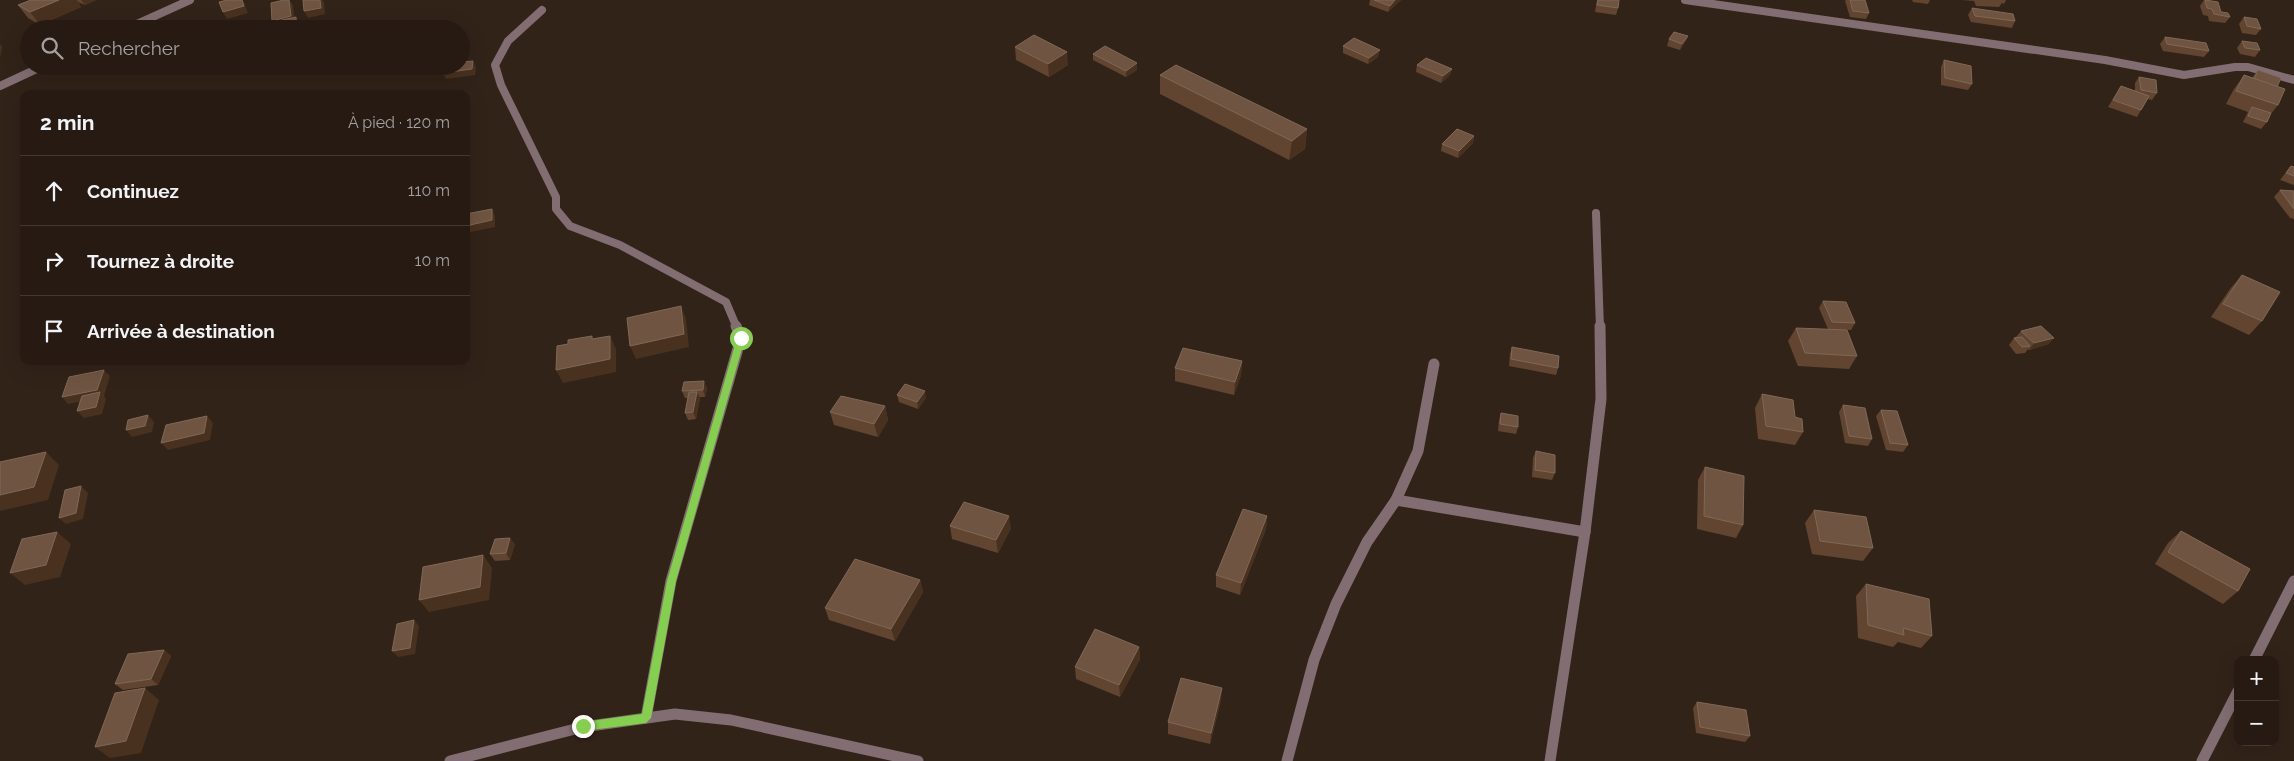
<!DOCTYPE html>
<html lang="fr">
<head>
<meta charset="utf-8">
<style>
	:root { --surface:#261a13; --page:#2e231c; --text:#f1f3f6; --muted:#a4a1a0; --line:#423833 }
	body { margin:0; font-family:Raleway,sans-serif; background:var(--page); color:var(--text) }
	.controls { position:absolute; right:15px; bottom:15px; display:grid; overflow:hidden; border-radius:10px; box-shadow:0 5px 20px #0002 }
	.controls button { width:45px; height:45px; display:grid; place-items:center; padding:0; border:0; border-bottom:1px solid var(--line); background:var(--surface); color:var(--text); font:25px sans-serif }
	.stop { position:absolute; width:15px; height:15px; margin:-11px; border:4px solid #84cf4d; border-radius:50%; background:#fff }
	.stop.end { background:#84cf4d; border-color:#fff; box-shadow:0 1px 5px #0008 }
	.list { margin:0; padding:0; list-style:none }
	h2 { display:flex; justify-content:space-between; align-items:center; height:65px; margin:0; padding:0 20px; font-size:21px }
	h2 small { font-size:16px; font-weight:400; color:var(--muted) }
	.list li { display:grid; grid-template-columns:32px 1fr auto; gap:15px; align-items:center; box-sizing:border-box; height:70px; padding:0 20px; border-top:1px solid var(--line) }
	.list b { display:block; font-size:19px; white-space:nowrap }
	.list em { font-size:16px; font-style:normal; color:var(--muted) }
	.icon { flex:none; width:28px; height:28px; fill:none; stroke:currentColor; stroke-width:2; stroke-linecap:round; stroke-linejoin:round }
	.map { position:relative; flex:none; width:2294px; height:761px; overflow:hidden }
	.search { position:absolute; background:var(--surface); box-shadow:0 5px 20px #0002; left:20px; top:20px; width:450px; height:55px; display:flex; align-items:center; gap:12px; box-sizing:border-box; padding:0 18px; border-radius:28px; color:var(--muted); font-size:19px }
	.panel { position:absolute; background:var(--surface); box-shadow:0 5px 20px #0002; left:20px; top:90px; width:450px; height:275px; border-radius:10px }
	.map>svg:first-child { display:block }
</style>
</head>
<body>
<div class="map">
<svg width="2294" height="761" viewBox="0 0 2294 761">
	<rect width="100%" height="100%" fill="#322319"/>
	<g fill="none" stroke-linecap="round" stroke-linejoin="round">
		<!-- street-far1 -->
		<g stroke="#826e72" stroke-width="8">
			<polyline points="1685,0 2105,60 2184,75 2235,67 2248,67 2294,80"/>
			<polyline points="542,10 508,41 495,65 501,85 556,197 556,209 570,226 620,245 726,302 737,328"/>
			<polyline points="126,29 190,0"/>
			<polyline points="0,86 43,66"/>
			<polyline points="1596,213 1600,328"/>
		</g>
		<!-- street -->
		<g stroke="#826e72" stroke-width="11">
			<polyline points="1396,500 1585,532"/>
			<polyline points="2254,660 2294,581"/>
			<polyline points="646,718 671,581 741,338 736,326"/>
			<polyline points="450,761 583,727 675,714 731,720 918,761"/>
			<polyline points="1287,761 1314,660 1336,604 1367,542 1396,500 1418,451 1434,364"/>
			<polyline points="1550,761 1585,532 1601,399 1600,326"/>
			<polyline points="2202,761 2238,691"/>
		</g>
	</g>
	<!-- wall -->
	<g fill="#614530">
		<polygon points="31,0 96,0 85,5 78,2 81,7 40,25 28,18 18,5"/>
		<polygon points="1370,0 1401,0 1388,12 1369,5"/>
		<polygon points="1597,0 1619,0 1618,8 1616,15 1595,12"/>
		<polygon points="1846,0 1865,0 1869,13 1866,19 1850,17 1845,1"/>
		<polygon points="1912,0 1930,0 1928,4 1913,2"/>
		<polygon points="1962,0 2009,0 2006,0 2004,4 2002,3 1999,7 1976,6 1974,1"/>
		<polygon points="2204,0 2209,0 2221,12 2230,17 2225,23 2209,21 2208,16 2203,15 2200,6"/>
		<polygon points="1972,8 2015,21 2012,28 1971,22 1968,15"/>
		<polygon points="2244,17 2261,29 2256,35 2242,33 2239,24"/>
		<polygon points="1688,36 1685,42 1680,50 1667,46 1669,39"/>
		<polygon points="2165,37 2209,51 2204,57 2163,51 2160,44"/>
		<polygon points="2242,41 2260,50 2255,57 2240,54 2237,48"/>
		<polygon points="1343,46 1378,57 1368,64 1343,53"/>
		<polygon points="1015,47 1068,65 1049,77 1016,60"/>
		<polygon points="1093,54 1137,63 1137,70 1126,77 1093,60"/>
		<polygon points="1944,60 1972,84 1968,90 1941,85 1941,67"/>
		<polygon points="1417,65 1452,69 1450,75 1441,83 1416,72"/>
		<polygon points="2258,70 2277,87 2278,105 2270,115 2267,122 2261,129 2243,122 2248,112 2226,104 2234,89 2244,75 2252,78"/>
		<polygon points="1160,75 1307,129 1305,149 1289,160 1160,94"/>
		<polygon points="2139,77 2157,93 2152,100 2148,99 2141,110 2137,117 2108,107 2121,86 2135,91 2135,83"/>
		<polygon points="1474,136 1473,143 1458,158 1441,151 1442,144"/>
		<polygon points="2291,166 2294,167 2294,185 2280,180"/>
		<polygon points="2280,190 2294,191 2294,219 2290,218 2274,197"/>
		<polygon points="2242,275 2262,321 2249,335 2211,317 2230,289"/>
		<polygon points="1823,301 1855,323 1851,330 1828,329 1819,308"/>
		<polygon points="1796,328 1857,356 1849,369 1798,366 1788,341"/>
		<polygon points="2021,331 2049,344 2029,350 2028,349 2025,353 2016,354 2009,345 2014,338 2016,337"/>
		<polygon points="1512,347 1558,368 1556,375 1509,366 1510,354"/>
		<polygon points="1242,361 1241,375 1234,395 1175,381 1175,368"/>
		<polygon points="707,388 705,397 699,397 700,398 696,419 688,420 685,413 688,398 685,398 682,391"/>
		<polygon points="1762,394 1803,432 1795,445 1758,439 1755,408"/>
		<polygon points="897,395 926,398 918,409 899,402"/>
		<polygon points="1843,405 1872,439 1868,446 1845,443 1839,412"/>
		<polygon points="885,406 888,420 878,437 834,425 830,412"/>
		<polygon points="1881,410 1908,445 1903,452 1886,450 1876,416"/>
		<polygon points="1501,413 1518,427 1516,434 1498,431 1499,420"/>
		<polygon points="1536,451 1555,473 1552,480 1532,477 1533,458"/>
		<polygon points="1705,467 1743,525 1736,538 1697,529 1698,480"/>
		<polygon points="1814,510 1873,548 1863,561 1812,554 1805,523"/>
		<polygon points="1267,516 1266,529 1240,595 1216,587 1216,575"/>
		<polygon points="950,526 1011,528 998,553 952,539"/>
		<polygon points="2181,531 2238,591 2223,604 2155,564 2168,543"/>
		<polygon points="515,544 510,560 495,561 490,554"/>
		<polygon points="920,580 923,592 895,641 829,620 825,608"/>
		<polygon points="1866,584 1932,636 1921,648 1898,642 1893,647 1858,638 1856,596"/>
		<polygon points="1139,647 1140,659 1120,697 1076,679 1075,667"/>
		<polygon points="164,650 171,656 158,685 123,690 115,684"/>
		<polygon points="1221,700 1210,744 1168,734 1168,722"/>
		<polygon points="1697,702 1750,736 1745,742 1696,733 1693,708"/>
	</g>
	<!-- shaded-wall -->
	<g fill="#493120">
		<polygon points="59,0 77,0 81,7 40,25 30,12"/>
		<polygon points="81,0 96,0 85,5"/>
		<polygon points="242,0 244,3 248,13 227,19 223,12"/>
		<polygon points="289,0 293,5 295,23 276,27 272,21"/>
		<polygon points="320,0 322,0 324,2 325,14 308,18 304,11"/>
		<polygon points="1395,0 1401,0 1388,12 1390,6"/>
		<polygon points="296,17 300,24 300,29 289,29"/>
		<polygon points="1688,36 1685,42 1680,50 1682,44"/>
		<polygon points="0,44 2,47 0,58"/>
		<polygon points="1380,50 1378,57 1368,64 1369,58"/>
		<polygon points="1067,52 1068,65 1049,77 1048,64"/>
		<polygon points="473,61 476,67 475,75 446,79 443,73"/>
		<polygon points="1137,63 1137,70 1126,77 1126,71"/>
		<polygon points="1452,69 1450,75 1441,83 1443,76"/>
		<polygon points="1307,129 1305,149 1289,160 1292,141"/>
		<polygon points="1474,136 1473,143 1458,158 1459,151"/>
		<polygon points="466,147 468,151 466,161"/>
		<polygon points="492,209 495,216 495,227 466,233 466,226"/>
		<polygon points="681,306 686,319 689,347 636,359 630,346"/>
		<polygon points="610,336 616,349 616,372 563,383 556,370"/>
		<polygon points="2054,338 2049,344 2029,350 2034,343"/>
		<polygon points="1242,361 1241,375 1234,395 1235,382"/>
		<polygon points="104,370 110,376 104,396 106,399 102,414 84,418 77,411 98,398 68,404 62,397"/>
		<polygon points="704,381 707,388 705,397 703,390"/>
		<polygon points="925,391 926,398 918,409 917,402"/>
		<polygon points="697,392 700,398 696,419 693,412"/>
		<polygon points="885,406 888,420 878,437 874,424"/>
		<polygon points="148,415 154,422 152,432 132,437 126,430"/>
		<polygon points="207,416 213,423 210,440 168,450 161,443"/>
		<polygon points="46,452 59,465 48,500 0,511 0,495"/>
		<polygon points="81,486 88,493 83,519 66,524 59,518"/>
		<polygon points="1009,516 1011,528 998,553 996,540"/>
		<polygon points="1267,516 1266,529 1240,595 1241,583"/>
		<polygon points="57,532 71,544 60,577 25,585 10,573"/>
		<polygon points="510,538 515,544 510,560 506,553"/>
		<polygon points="483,555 492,568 489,600 429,612 419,600"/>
		<polygon points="920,580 923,592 895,641 891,629"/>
		<polygon points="414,620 419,626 415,654 398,657 392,651"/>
		<polygon points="1139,647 1140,659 1120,697 1119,685"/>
		<polygon points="164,650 171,656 158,685 151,679"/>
		<polygon points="145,688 159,700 141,753 110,758 95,747"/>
		<polygon points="1222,688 1221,700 1210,744 1211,733"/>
	</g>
	<!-- building -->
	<g fill="#6f5441" stroke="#806857">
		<polygon points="31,0 59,0 30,12 18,5"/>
		<polygon points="227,0 242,0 244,6 223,12 219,2"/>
		<polygon points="284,0 289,0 291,16 272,21 271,3"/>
		<polygon points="303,0 320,0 321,8 304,11"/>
		<polygon points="1374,0 1395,0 1390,6"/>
		<polygon points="1598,0 1619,0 1618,8 1597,5"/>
		<polygon points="1850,0 1865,0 1869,13 1853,11"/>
		<polygon points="2205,0 2218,2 2221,12 2228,13 2230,17 2214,14 2212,9 2207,8"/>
		<polygon points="1972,8 2013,14 2015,21 1975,16"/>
		<polygon points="296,17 296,27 289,29 282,29 282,20"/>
		<polygon points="2244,17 2257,19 2261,29 2247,26"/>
		<polygon points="1674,32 1688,36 1682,44 1669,39"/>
		<polygon points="1034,35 1067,52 1048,64 1015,47"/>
		<polygon points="2165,37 2206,43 2209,51 2167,44"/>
		<polygon points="1354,38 1380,50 1369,58 1343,46"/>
		<polygon points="2242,41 2257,43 2260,50 2245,48"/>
		<polygon points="1105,46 1137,63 1126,71 1093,54"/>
		<polygon points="1426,58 1452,69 1443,76 1417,65"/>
		<polygon points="1944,60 1971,66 1972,84 1945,78"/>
		<polygon points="473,61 472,69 443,73 444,66 461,66 461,62"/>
		<polygon points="1176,65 1307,129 1292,141 1160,75"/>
		<polygon points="2258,70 2281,78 2277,87 2254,79"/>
		<polygon points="2244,75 2285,89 2278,105 2236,91"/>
		<polygon points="2139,77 2156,80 2157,93 2141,90"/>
		<polygon points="2121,86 2149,96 2141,110 2113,100"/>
		<polygon points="2252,107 2271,113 2267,122 2248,116"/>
		<polygon points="1457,129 1474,136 1459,151 1442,144"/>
		<polygon points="2291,166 2294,167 2294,176 2286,173"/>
		<polygon points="2280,190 2294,191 2294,209"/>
		<polygon points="492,209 492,220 466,226 466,214"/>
		<polygon points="2242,275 2280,292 2262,321 2223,304"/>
		<polygon points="1823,301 1846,302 1855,323 1832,322"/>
		<polygon points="681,306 684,334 630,346 627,318"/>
		<polygon points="2041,326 2054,338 2034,343 2021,331"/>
		<polygon points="1796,328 1847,330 1857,356 1805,353"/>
		<polygon points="592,336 592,339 610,336 610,359 556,370 557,346 568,344 568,340"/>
		<polygon points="2022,337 2030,346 2022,347 2014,338"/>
		<polygon points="1512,347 1559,356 1558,368 1511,359"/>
		<polygon points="1183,348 1242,361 1235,382 1175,368"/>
		<polygon points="104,370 97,390 62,397 69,377"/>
		<polygon points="704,381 703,390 682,391 684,382"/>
		<polygon points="905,384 925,391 917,402 897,395"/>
		<polygon points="100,392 96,407 77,411 82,396"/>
		<polygon points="689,392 697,392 693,412 685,413"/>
		<polygon points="1762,394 1793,400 1795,417 1802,419 1803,432 1766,426"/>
		<polygon points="841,396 885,406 874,424 830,412"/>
		<polygon points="1843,405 1865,408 1872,439 1849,436"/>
		<polygon points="1881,410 1897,411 1908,445 1890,443"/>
		<polygon points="1501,413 1518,416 1518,427 1500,424"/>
		<polygon points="148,415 145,426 126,430 128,420"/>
		<polygon points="207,416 204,433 161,443 166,425"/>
		<polygon points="1536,451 1555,455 1555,473 1535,470"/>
		<polygon points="46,452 34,487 0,495 0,462"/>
		<polygon points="1705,467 1744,476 1743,525 1704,516"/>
		<polygon points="81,486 76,513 59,518 65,490"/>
		<polygon points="964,502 1009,516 996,540 950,526"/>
		<polygon points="1243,509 1267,516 1241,583 1216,575"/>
		<polygon points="1814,510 1866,517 1873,548 1820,541"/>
		<polygon points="2181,531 2250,569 2238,591 2168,552"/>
		<polygon points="57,532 46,565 10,573 22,539"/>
		<polygon points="510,538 506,553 490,554 495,539"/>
		<polygon points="483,555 480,587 419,600 423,567"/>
		<polygon points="855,559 920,580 891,629 825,608"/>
		<polygon points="1866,584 1929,599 1932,636 1903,628 1904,635 1868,625"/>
		<polygon points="414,620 410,648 392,651 397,624"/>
		<polygon points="1095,629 1139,647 1119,685 1075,667"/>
		<polygon points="164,650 151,679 115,684 128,654"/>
		<polygon points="1181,678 1222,688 1211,733 1168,722"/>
		<polygon points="145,688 126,741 95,747 115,693"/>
		<polygon points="1697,702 1746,710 1750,736 1700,727"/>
	</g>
	<!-- route -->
	<polygon fill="#84cf4d" points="741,335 745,338 676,581 651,718 646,723 583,731 580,730 580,723 583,722 642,714 667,581 737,338"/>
</svg>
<div class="controls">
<button>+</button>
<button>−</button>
</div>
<div class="stop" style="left:741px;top:338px"></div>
<div class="stop end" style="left:583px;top:726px"></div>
<div class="search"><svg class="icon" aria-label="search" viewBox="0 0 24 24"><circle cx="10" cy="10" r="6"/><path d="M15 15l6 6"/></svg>Rechercher</div>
<section class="panel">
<h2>2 min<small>À pied · 120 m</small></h2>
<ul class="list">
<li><svg class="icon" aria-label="ahead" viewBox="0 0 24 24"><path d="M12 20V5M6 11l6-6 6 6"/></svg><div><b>Continuez</b></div><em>110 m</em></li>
<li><svg class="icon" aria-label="right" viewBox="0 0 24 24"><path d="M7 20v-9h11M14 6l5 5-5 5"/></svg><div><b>Tournez à droite</b></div><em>10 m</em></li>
<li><svg class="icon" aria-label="arrive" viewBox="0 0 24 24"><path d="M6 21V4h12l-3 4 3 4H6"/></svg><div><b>Arrivée à destination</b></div></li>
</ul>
</section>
</div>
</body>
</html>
